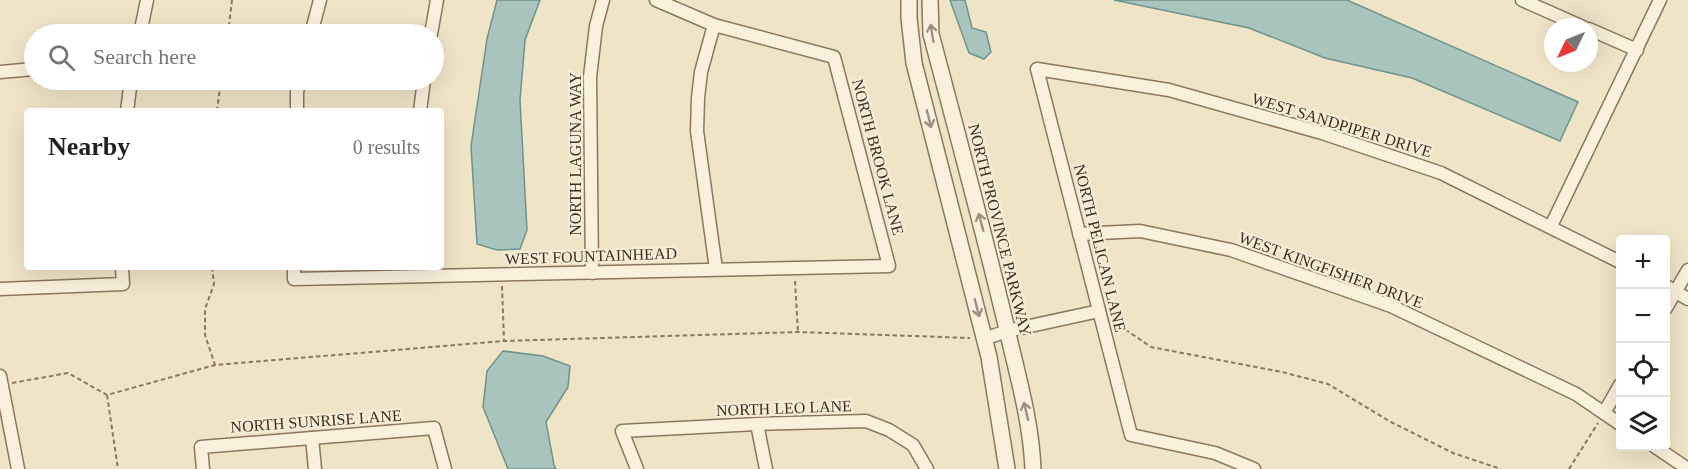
<!DOCTYPE html>
<html lang="en">
<head>
<meta charset="utf-8">
<style>
	:root { --surface:#fff; --page:#f2f2f2; --text:#202124; --muted:#757577; --line:#e0e0e0 }
	body { margin:0; font-family:Georgia,serif; background:var(--page); color:var(--text) }
	.controls { position:absolute; right:18px; bottom:18px; display:grid; overflow:hidden; border-radius:6px; box-shadow:0 6px 24px #0002 }
	.controls button { width:54px; height:54px; display:grid; place-items:center; padding:0; border:0; border-bottom:2px solid var(--line); background:var(--surface); color:var(--text); font:30px sans-serif }
	.compass { position:absolute; left:1544px; top:18px; width:54px; height:54px; border-radius:50%; background:var(--surface); box-shadow:0 6px 24px #0002; rotate:227deg }
	.list { margin:0; padding:0; list-style:none }
	h2 { display:flex; justify-content:space-between; align-items:center; height:78px; margin:0; padding:0 24px; font-size:26px }
	h2 small { font-size:20px; font-weight:400; color:var(--muted) }
	.icon { flex:none; width:33px; height:33px; fill:none; stroke:currentColor; stroke-width:2; stroke-linecap:round; stroke-linejoin:round }
	.map { position:relative; flex:none; width:1688px; height:469px; overflow:hidden }
	.search { position:absolute; background:var(--surface); box-shadow:0 6px 24px #0002; left:24px; top:24px; width:420px; height:66px; display:flex; align-items:center; gap:15px; box-sizing:border-box; padding:0 21px; border-radius:33px; color:var(--muted); font-size:22px }
	.panel { position:absolute; background:var(--surface); box-shadow:0 6px 24px #0002; left:24px; top:108px; width:420px; height:162px; border-radius:6px }
	.map>svg:first-child { display:block }
</style>
</head>
<body>
<div class="map">
<svg width="1688" height="469" viewBox="0 0 1688 469">
	<rect width="100%" height="100%" fill="#f0e4c8"/>
	<!-- water -->
	<g fill="#a9c4bc" stroke="#6f938a" stroke-width="1.5">
		<polygon points="497,0 540,0 525,40 520,100 527,230 520,249 497,250 477,244 471,146 487,39"/>
		<polygon points="950,0 965,0 972,28 986,32 991,52 984,59 969,53"/>
		<polygon points="1114,0 1347,0 1578,102 1560,141 1412,78 1325,58 1249,28"/>
		<polygon points="503,351 543,356 570,366 568,387 546,422 554,465 556,469 508,469 483,407 487,371"/>
	</g>
	<g fill="none" stroke-linecap="round" stroke-linejoin="round">
		<defs>
			<g id="minor">
				<polyline points="1522,0 1583,27"/>
				<polyline points="714,25 701,72 698,98 697,131 716,269"/>
				<polyline points="1589,29 1637,50"/>
				<polyline points="140,34 147,0"/>
				<polyline points="311,34 320,0"/>
				<polyline points="431,34 437,0"/>
				<polyline points="0,72 34,69"/>
				<polyline points="127,111 131,80"/>
				<polyline points="297,111 297,92 300,80"/>
				<polyline points="420,111 424,80"/>
				<polyline points="1551,226 1660,0"/>
				<polyline points="1079,234 1140,231 1231,250 1391,306 1576,394 1620,424"/>
				<polyline points="294,267 294,279 889,266 834,57 714,25 656,0"/>
				<polyline points="592,273 590,77 596,26 603,0"/>
				<polyline points="1666,286 1688,299"/>
				<polyline points="0,289 123,284 122,267"/>
				<polyline points="1666,308 1688,270"/>
				<polyline points="984,339 1007,331 1099,311"/>
				<polyline points="0,376 18,469"/>
				<polyline points="1604,413 1620,385"/>
				<polyline points="757,424 766,469"/>
				<polyline points="312,438 315,469"/>
				<polyline points="1654,446 1688,469"/>
				<polyline points="203,469 201,447 434,428 445,469"/>
				<polyline points="637,469 622,431 757,424 866,421 889,430 913,445 927,469"/>
				<polyline points="1254,469 1215,453 1131,435 1037,69 1169,90 1322,133 1441,173 1620,262"/>
			</g>
			<g id="tertiary">
				<polyline points="909,0 909,18 914,63 989,357 1007,469"/>
				<path d="M930 0 931 34C956 129 982 225 1005 321 1016 370 1031 419 1033 469"/>
			</g>
		</defs>
		<!-- minor casing -->
		<use href="#minor" stroke="#8d765c" stroke-width="15"/>
		<!-- tertiary casing -->
		<use href="#tertiary" stroke="#8d765c" stroke-width="18"/>
		<!-- path -->
		<g stroke="#8d765c" stroke-width="2" stroke-dasharray="4.5 3" stroke-linecap="butt">
			<polyline points="228,34 232,0"/>
			<polyline points="217,111 221,80"/>
			<polyline points="212,267 214,284 205,309 205,335 215,365"/>
			<polyline points="795,281 798,332"/>
			<polyline points="502,286 504,341"/>
			<polyline points="1113,321 1151,347 1282,372 1328,384 1389,421 1453,453 1501,469"/>
			<polyline points="12,383 68,373 107,395 215,365 504,341 798,332 970,338"/>
			<polyline points="107,395 118,469"/>
			<polyline points="1569,469 1598,423"/>
		</g>
		<!-- minor -->
		<use href="#minor" stroke="#faf1dc" stroke-width="12"/>
		<!-- tertiary -->
		<use href="#tertiary" stroke="#faf1dc" stroke-width="15"/>
	</g>
	<!-- one-way arrows -->
	<defs><path id="oneway-shaft" d="M-6 0H5M1.5-3L5.5 0L1.5 3" fill="none" stroke-width="1.6" stroke-linecap="round" stroke-linejoin="round" transform="scale(1.5)"/></defs>
	<g stroke="#9c907e">
		<use href="#oneway-shaft" transform="translate(932 33) rotate(-99)"/>
		<use href="#oneway-shaft" transform="translate(929 119) rotate(76)"/>
		<use href="#oneway-shaft" transform="translate(981 222) rotate(-105)"/>
		<use href="#oneway-shaft" transform="translate(977 308) rotate(76)"/>
		<use href="#oneway-shaft" transform="translate(1026 411) rotate(-103)"/>
	</g>
	<g text-anchor="middle" dominant-baseline="central" stroke-width="4.5" stroke-linejoin="round" paint-order="stroke">
		<!-- street labels -->
		<g font-size="16" fill="#3d2e20" stroke="#f7eed8">
			<text transform="translate(1342 125) rotate(17)">WEST SANDPIPER DRIVE</text>
			<text transform="translate(575 154) rotate(-90)">NORTH LAGUNA WAY</text>
			<text transform="translate(878 157) rotate(75)">NORTH BROOK LANE</text>
			<text transform="translate(1000 230) rotate(76)">NORTH PROVINCE PARKWAY</text>
			<text transform="translate(1100 248) rotate(76)">NORTH PELICAN LANE</text>
			<text transform="translate(591 256) rotate(-2)">WEST FOUNTAINHEAD</text>
			<text transform="translate(1331 270) rotate(20)">WEST KINGFISHER DRIVE</text>
			<text transform="translate(784 408) rotate(-2)">NORTH LEO LANE</text>
			<text transform="translate(316 421) rotate(-4)">NORTH SUNRISE LANE</text>
		</g>
	</g>
</svg>
<div class="controls">
<button>+</button>
<button>−</button>
<button><svg class="icon" aria-label="locate" viewBox="0 0 24 24"><circle cx="12" cy="12" r="6"/><path d="M12 2v4M12 18v4M2 12h4M18 12h4"/></svg></button>
<button><svg class="icon" aria-label="layers" viewBox="0 0 24 24"><path d="M12 4l9 5-9 5-9-5zM3 14l9 5 9-5"/></svg></button>
</div>
<svg class="compass" viewBox="-18 -18 36 36"><path d="M0-13l5 13h-10z" fill="#e53935"/><path d="M0 13l5-13h-10z" fill="#757577"/></svg>
<div class="search"><svg class="icon" aria-label="search" viewBox="0 0 24 24"><circle cx="10" cy="10" r="6"/><path d="M15 15l6 6"/></svg>Search here</div>
<section class="panel">
<h2>Nearby<small>0 results</small></h2>
<ul class="list">
</ul>
</section>
</div>
</body>
</html>
